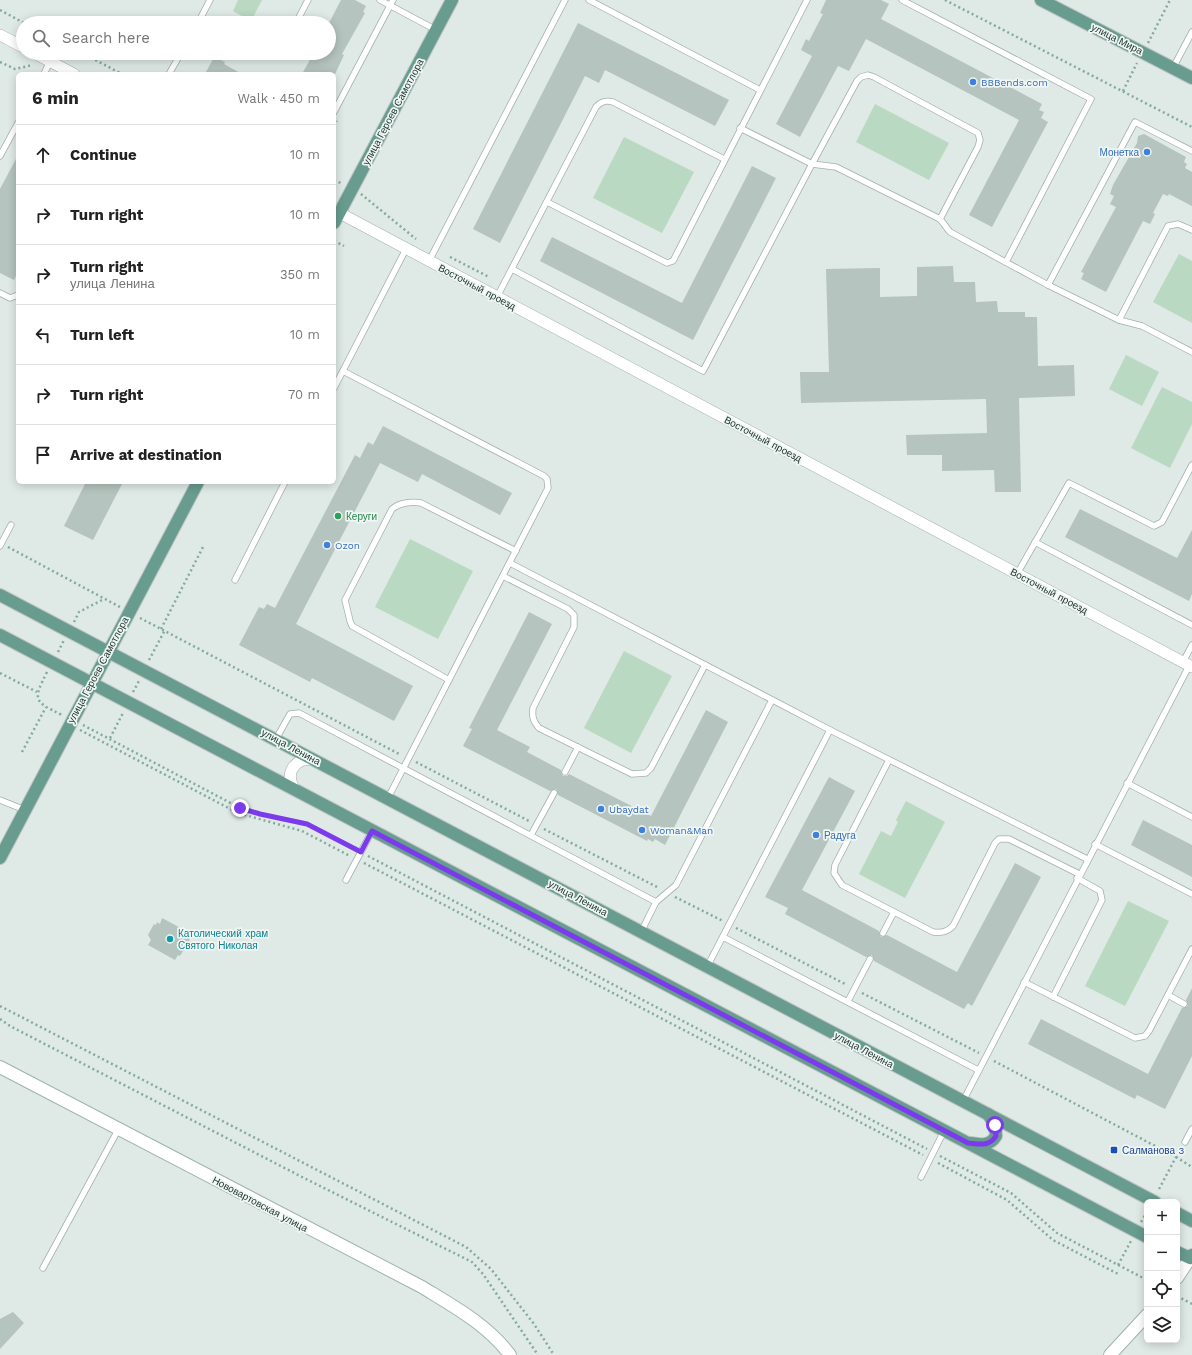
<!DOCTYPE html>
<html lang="en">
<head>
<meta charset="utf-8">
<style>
	:root { --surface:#fff; --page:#f2f2f2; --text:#222; --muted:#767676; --line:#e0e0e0 }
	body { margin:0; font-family:"Work Sans",sans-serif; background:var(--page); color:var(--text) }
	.controls { position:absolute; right:12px; bottom:12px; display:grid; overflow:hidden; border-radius:6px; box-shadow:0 2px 10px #0003 }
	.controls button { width:36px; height:36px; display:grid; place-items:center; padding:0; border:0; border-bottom:1px solid var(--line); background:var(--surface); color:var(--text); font:20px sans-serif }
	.stop { position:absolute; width:12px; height:12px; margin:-9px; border:3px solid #7c3aed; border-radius:50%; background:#fff }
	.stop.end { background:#7c3aed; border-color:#fff; box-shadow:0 1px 4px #0008 }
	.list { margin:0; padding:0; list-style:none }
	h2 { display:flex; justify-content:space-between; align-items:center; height:52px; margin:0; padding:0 16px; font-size:17px }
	h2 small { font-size:13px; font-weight:400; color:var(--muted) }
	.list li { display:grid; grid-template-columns:26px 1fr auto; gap:12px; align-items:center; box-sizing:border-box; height:60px; padding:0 16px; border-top:1px solid var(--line) }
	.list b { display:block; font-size:15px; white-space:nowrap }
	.list p { margin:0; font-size:13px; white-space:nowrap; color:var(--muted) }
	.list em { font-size:13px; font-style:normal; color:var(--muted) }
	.icon { flex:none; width:22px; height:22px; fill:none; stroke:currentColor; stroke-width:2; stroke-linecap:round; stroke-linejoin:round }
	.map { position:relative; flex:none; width:1192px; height:1355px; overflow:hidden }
	.search { position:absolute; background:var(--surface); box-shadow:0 2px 10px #0003; left:16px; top:16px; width:320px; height:44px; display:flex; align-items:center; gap:10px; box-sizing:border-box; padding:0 14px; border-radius:22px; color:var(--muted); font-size:15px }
	.panel { position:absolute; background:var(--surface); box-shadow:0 2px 10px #0003; left:16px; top:72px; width:320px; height:412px; border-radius:6px }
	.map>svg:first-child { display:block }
</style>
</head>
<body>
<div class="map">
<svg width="1192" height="1355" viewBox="0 0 1192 1355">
	<rect width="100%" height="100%" fill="#dfe9e5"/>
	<!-- green -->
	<g fill="#b9d9c2">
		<polygon points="238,0 262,0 251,21 233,11"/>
		<polygon points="875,104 949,143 929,180 856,142"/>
		<polygon points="624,137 694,172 662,233 593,198"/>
		<polygon points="1179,254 1192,261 1192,323 1153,302"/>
		<polygon points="1126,355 1159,372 1142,406 1109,389"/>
		<polygon points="1162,387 1192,402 1192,424 1170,468 1131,448"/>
		<polygon points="410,539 473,571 438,639 375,607"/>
		<polygon points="624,651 672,676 631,753 584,728"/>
		<polygon points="906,801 945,822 905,898 859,874 881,831 891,836 898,822 896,820"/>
		<polygon points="1128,901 1169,921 1125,1006 1085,986"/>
	</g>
	<!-- building -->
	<g fill="#b5c4be">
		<polygon points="341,0 355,0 366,6 363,12 365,13 342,54 344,55 335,74 302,74 311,58 313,59 316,53 329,53 329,23"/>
		<polygon points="826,0 881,0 889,4 881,19 1042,104 1039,110 1044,112 1041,118 1048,122 992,227 969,215 1019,120 866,39 849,71 838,66 800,137 776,124 812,56 801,50 806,39 809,41 823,14 820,13"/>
		<polygon points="578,23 729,100 715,126 605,70 599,83 585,76 500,243 473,229"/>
		<polygon points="214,57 225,62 224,64 242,74 205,74"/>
		<polygon points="1144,134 1186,157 1184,162 1187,164 1185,168 1192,172 1192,206 1169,194 1168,196 1163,194 1153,213 1155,214 1150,224 1143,221 1106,292 1081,279 1084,273 1081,272 1116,207 1110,204 1114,196 1110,194 1113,185 1137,143 1138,136"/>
		<polygon points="18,155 18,272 14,280 0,273 0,189"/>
		<polygon points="752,166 776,178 693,340 540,261 552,237 682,303"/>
		<polygon points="953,266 954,282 975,282 976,302 997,301 998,312 1025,312 1025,317 1037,317 1038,366 1074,365 1075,396 1019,398 1021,492 995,492 994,470 942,471 942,455 907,455 906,435 987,433 986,399 801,403 800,372 829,372 826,269 880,268 880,297 917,296 917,267"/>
		<polygon points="383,426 512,493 500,515 422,474 418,482 380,463 296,624 413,686 394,721 312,678 310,682 239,645 259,607 264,609 267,604 275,608 355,455 360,458 368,442 373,445"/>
		<polygon points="86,482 123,482 93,540 64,526"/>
		<polygon points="1080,509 1177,558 1192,530 1192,594 1189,601 1065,537"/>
		<polygon points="529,612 552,624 497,730 530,747 527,752 561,770 563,776 567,776 569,774 651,816 706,710 728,722 665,845 655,839 653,842 648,839 647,841 558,795 556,789 550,791 463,746 472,729 469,728"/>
		<polygon points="829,777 855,791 802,890 879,931 881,937 887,935 957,972 1015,863 1041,877 972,1006 968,1003 964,1009 874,961 872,955 866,957 785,914 788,908 765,897"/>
		<polygon points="1143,820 1192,845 1192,877 1131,845"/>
		<polygon points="162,918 190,933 187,937 190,939 180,956 178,955 175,960 148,945 151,940 148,935 154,924 156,925 157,922 160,924"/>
		<polygon points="1192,988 1192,1056 1165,1109 1137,1095 1135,1099 1028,1044 1041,1019 1148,1074 1182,1008 1188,1006 1186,1000"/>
		<polygon points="13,1312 24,1323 0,1349 0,1319"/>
	</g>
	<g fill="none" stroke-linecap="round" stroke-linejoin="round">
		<defs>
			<g id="lane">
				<polyline points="380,0 436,30"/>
				<polyline points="589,0 760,90"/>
				<polyline points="902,0 1091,99 1006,262"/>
				<polyline points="198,23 210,0"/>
				<polyline points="296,23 308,0"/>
				<polyline points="261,53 273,56 279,53"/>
				<polyline points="1173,68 1192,32"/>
				<polyline points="44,74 50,61"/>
				<polyline points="169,74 181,53"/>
				<polygon points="868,75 874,77 978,133 980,140 978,147 940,219 836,167 812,164 857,81 861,77"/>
				<polyline points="334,112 393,0"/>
				<polyline points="0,156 18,123"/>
				<polyline points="547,202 667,263 673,261 807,0"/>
				<polyline points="940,219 950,232 1048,285 1119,320 1142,326 1192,352"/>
				<polyline points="429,261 565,0"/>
				<polyline points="512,269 703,371 812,164 740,128"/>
				<polyline points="1048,285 1135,122 1192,151"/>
				<polyline points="0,293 10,298 18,295"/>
				<path d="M497 297 596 107C601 101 606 100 613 102L724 159"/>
				<polyline points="1119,320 1168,226 1178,224 1192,230"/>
				<polyline points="343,371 544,476 547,479 548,488 388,798"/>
				<polyline points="334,388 406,249"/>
				<polyline points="1035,542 1192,625"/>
				<polyline points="0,546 11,525"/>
				<polyline points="510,563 830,730 1087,859"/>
				<polyline points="1017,574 1069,483 1154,526 1162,522 1192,465"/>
				<path d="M503 576 568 609 574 615V627L533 708C532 717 533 721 539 728L632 774 646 773 651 768 705 665"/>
				<polyline points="235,580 285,482"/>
				<polyline points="1183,662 1192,645"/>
				<path d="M449 680 352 626 350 621 345 600 392 509C399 503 412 501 421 503L516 551"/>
				<polyline points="276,739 290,714 299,713 656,902"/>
				<path d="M889 760 835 865 834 873 842 885 933 932C942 933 947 932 953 926L995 843 999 839H1009L1079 874"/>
				<polyline points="565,772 578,747"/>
				<polyline points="1127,783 1192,817"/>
				<polyline points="0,800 25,810"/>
				<polyline points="531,835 554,793"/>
				<polyline points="1095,844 1192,894"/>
				<polyline points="346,880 372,831"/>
				<polyline points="641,932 656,902 676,885 772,700"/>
				<polyline points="883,933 894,912"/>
				<polyline points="723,937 978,1070"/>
				<polyline points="707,967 830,730"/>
				<polyline points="1024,982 1135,1038 1145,1036 1149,1031 1192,949"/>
				<polyline points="1168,995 1184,1004"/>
				<polyline points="1053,997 1102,900 1100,891 1077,878"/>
				<polyline points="848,1001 870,959"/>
				<polyline points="963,1101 1189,666"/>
				<polyline points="1185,1142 1192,1129"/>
				<polyline points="921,1177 944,1131"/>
				<polyline points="43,1268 118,1130"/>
			</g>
			<g id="street">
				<polyline points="0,35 23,47"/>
				<polyline points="34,53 74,74"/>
				<polyline points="334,210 1192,667"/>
				<path d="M295 790C284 773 294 759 312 759"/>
			</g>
			<g id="secondary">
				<path d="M0 1067 422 1287C453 1306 488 1325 510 1355"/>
				<polyline points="1177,1278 1190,1258"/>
				<polyline points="1110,1355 1147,1315"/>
			</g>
			<g id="primary">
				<polyline points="1041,0 1192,78"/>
				<polyline points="334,223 452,0"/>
				<polyline points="0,595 1155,1202"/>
				<polyline points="0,635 1147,1237"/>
				<polyline points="0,858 198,482"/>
				<path d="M971 1143C981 1145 990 1146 996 1136L995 1125 988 1114"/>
				<polyline points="1177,1213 1192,1221"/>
				<polyline points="1177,1252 1190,1258 1192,1255"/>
			</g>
		</defs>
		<!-- lane casing -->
		<use href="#lane" stroke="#a3b0ac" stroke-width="7"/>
		<!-- street casing -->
		<use href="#street" stroke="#a3b0ac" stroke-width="12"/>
		<!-- secondary casing -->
		<use href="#secondary" stroke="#9fb4ad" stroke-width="14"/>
		<!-- primary casing -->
		<use href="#primary" stroke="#bdc3c2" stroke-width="14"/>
		<!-- path -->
		<g stroke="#82ab9e" stroke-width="2.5" stroke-dasharray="2 3" stroke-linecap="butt">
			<polyline points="945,0 1192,127"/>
			<polyline points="0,10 24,23"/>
			<polyline points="1148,43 1170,0"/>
			<polyline points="82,53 122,74"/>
			<polyline points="0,62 15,69 33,65"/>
			<polyline points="1123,91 1137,63"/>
			<polyline points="334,126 337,121"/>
			<polyline points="334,180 343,184"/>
			<polyline points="361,194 416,239"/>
			<polyline points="334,241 344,246"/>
			<polyline points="450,257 489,277"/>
			<polyline points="8,547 120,607"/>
			<polyline points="140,618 401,755"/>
			<polyline points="74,622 79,612 104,599"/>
			<polyline points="161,629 203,547"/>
			<polyline points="58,652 64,640"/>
			<polyline points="149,660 165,630"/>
			<path d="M47 672C33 700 33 701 62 715"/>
			<polyline points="0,673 37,692"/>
			<polyline points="133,692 139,681"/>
			<polyline points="83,725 240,808 261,814 307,824 353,848"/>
			<polyline points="80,730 238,813 302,831 350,856"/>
			<polyline points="110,738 123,713"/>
			<polyline points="22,752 46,707"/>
			<polyline points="416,762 529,821"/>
			<polyline points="544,829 659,888"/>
			<polyline points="368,856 927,1149"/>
			<polyline points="364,863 923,1155"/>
			<polyline points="675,897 723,921"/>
			<polyline points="736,928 847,985"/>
			<polyline points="862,993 979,1053"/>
			<polyline points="0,1006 466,1247 491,1269 534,1324 554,1355"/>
			<polyline points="0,1019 10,1026 302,1177 472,1262 483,1274 538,1355"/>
			<polyline points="994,1061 1176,1157 1158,1191"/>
			<polyline points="940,1156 1011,1193 1057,1233 1147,1280"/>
			<polyline points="1176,1157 1192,1167"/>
			<polyline points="938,1163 1007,1200 1053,1240 1120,1275"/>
			<polyline points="1141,1222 1147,1212"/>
			<polyline points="1118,1265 1131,1241"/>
			<polyline points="1177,1296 1192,1304"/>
		</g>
		<!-- lane -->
		<use href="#lane" stroke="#fff" stroke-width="5.5"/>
		<!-- street -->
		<use href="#street" stroke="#fff" stroke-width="11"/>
		<!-- secondary -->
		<use href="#secondary" stroke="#fff" stroke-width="12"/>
		<!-- primary -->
		<use href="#primary" stroke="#679c8e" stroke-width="12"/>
	</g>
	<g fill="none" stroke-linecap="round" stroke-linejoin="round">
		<!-- route -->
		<path stroke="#7c3aed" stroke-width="5" d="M240 808 260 814 307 824 361 852 372 831 968 1143C979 1144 989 1147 996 1136L995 1125"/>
	</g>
	<!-- markers -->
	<g fill="#3f7fe0" stroke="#eff6f3" stroke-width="1.5">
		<circle cx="973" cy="82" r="4"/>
		<circle cx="1147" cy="152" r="4"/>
		<circle cx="327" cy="545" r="4"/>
		<circle cx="601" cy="809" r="4"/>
		<circle cx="642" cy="830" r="4"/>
		<circle cx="816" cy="835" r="4"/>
	</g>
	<circle fill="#2e9e5b" stroke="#eff6f3" stroke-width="1.5" cx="338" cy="516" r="4"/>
	<circle fill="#0f9aa8" stroke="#eff6f3" stroke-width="1.5" cx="170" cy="939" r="4"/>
	<rect fill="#1a4fb4" stroke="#eff6f3" stroke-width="1.5" x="1110" y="1146" width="8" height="8" rx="2"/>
	<g text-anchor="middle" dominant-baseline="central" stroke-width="3.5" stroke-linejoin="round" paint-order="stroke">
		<!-- street labels -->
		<g font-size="10" fill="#223832" stroke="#eff6f3">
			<text transform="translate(1117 39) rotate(27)">улица Мира</text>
			<text transform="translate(393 112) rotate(-62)">улица Героев Самотлора</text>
			<text transform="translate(477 287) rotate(28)">Восточный проезд</text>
			<text transform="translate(763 439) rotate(28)">Восточный проезд</text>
			<text transform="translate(1049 591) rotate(28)">Восточный проезд</text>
			<text transform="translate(98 670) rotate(-62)">улица Героев Самотлора</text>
			<text transform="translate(291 747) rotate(28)">улица Ленина</text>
			<text transform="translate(578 898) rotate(28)">улица Ленина</text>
			<text transform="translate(864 1050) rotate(28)">улица Ленина</text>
			<text transform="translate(260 1204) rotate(28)">Нововартовская улица</text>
		</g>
		<!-- shop labels -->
		<g font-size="10" fill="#366cbe" stroke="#eff6f3" text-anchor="start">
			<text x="981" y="82">BBBends.com</text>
			<text x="1139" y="152" text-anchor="end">Монетка</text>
			<text x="335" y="545">Ozon</text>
			<text x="609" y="809">Ubaydat</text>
			<text x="650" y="830">Woman&amp;Man</text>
			<text x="824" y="835">Радуга</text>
		</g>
		<!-- leisure labels -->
		<g font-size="10" fill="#27864d" stroke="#eff6f3" text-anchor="start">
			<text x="346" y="516">Керуги</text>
		</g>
		<!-- culture labels -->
		<g font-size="10" fill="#0d838f" stroke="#eff6f3" text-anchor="start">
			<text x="178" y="933">Католический храм<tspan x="178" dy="12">Святого Николая</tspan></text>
		</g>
		<!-- transit labels -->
		<g font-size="10" fill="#164399" stroke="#eff6f3" text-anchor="start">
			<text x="1122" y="1150">Салманова 3</text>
		</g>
	</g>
</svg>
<div class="controls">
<button>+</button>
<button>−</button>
<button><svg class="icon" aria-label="locate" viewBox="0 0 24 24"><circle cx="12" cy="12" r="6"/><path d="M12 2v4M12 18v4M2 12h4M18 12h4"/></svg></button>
<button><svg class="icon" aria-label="layers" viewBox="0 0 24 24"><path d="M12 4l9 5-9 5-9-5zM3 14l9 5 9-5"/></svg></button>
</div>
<div class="stop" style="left:995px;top:1125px"></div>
<div class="stop end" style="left:240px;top:808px"></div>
<div class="search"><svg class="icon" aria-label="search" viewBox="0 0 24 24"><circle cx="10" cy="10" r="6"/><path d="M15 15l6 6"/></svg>Search here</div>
<section class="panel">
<h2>6 min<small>Walk · 450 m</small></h2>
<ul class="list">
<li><svg class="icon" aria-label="ahead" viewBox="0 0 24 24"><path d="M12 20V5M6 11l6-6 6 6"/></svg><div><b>Continue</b></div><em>10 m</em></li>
<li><svg class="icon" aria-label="right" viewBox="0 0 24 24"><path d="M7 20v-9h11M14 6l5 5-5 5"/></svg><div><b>Turn right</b></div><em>10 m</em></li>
<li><svg class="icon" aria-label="right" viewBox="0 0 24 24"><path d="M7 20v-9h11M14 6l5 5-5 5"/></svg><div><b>Turn right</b><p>улица Ленина</p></div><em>350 m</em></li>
<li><svg class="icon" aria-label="left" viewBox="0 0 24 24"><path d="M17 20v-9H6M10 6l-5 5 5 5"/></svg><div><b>Turn left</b></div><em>10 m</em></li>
<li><svg class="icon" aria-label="right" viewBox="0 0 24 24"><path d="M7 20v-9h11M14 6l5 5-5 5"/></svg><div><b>Turn right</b></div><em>70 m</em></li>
<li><svg class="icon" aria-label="arrive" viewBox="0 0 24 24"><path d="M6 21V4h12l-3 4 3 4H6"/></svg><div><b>Arrive at destination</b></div></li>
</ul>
</section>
</div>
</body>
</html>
